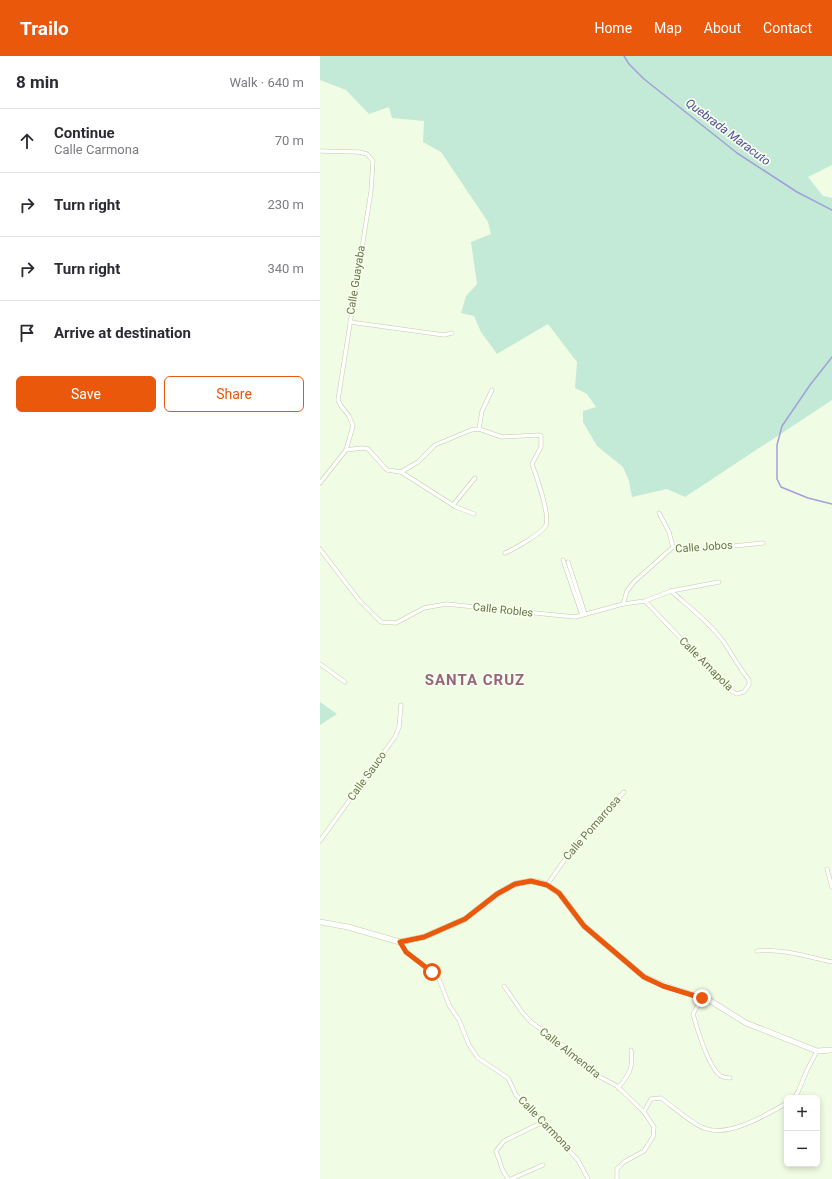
<!DOCTYPE html>
<html lang="en">
<head>
<meta charset="utf-8">
<style>
	:root { --surface:#fff; --page:#f2f2f3; --text:#2b2b33; --muted:#7c7c81; --line:#e1e1e2; --accent:#ea580c }
	body { margin:0; font-family:Roboto,sans-serif; background:var(--page); color:var(--text) }
	.controls { position:absolute; right:12px; bottom:12px; display:grid; overflow:hidden; border-radius:6px; box-shadow:0 2px 6px #0003 }
	.controls button { width:36px; height:36px; display:grid; place-items:center; padding:0; border:0; border-bottom:1px solid var(--line); background:var(--surface); color:var(--text); font:20px sans-serif }
	.stop { position:absolute; width:12px; height:12px; margin:-9px; border:3px solid #ea580c; border-radius:50%; background:#fff }
	.stop.end { background:#ea580c; border-color:#fff; box-shadow:0 1px 4px #0008 }
	.list { margin:0; padding:0; list-style:none }
	h2 { display:flex; justify-content:space-between; align-items:center; height:52px; margin:0; padding:0 16px; font-size:17px }
	h2 small { font-size:13px; font-weight:400; color:var(--muted) }
	.list li { display:grid; grid-template-columns:26px 1fr auto; gap:12px; align-items:center; box-sizing:border-box; height:64px; padding:0 16px; border-top:1px solid var(--line) }
	.list b { display:block; font-size:15px; white-space:nowrap }
	.list p { margin:0; font-size:13px; white-space:nowrap; color:var(--muted) }
	.list em { font-size:13px; font-style:normal; color:var(--muted) }
	.actions { display:flex; gap:8px; padding:12px 16px }
	.actions a { flex:1; padding:9px 0; border:1px solid var(--accent); border-radius:6px; text-align:center; font-size:14px; color:var(--accent) }
	.actions .main { background:var(--accent); color:#fff }
	.icon { flex:none; width:22px; height:22px; fill:none; stroke:currentColor; stroke-width:2; stroke-linecap:round; stroke-linejoin:round }
	.map { position:relative; flex:none; width:512px; height:1123px; overflow:hidden }
	header { display:flex; align-items:center; gap:24px; box-sizing:border-box; height:56px; padding:0 20px; background:var(--accent); color:#fff }
	header strong { font-size:19px }
	nav { display:flex; gap:22px; margin-inline-start:auto; font-size:14px }
	main { display:flex }
	aside { flex:1; background:var(--surface) }
	.map>svg:first-child { display:block }
</style>
</head>
<body>
<header>
<strong>Trailo</strong>
<nav><a>Home</a><a>Map</a><a>About</a><a>Contact</a></nav>
</header>
<main>
<aside>
<h2>8 min<small>Walk · 640 m</small></h2>
<ul class="list">
<li><svg class="icon" aria-label="ahead" viewBox="0 0 24 24"><path d="M12 20V5M6 11l6-6 6 6"/></svg><div><b>Continue</b><p>Calle Carmona</p></div><em>70 m</em></li>
<li><svg class="icon" aria-label="right" viewBox="0 0 24 24"><path d="M7 20v-9h11M14 6l5 5-5 5"/></svg><div><b>Turn right</b></div><em>230 m</em></li>
<li><svg class="icon" aria-label="right" viewBox="0 0 24 24"><path d="M7 20v-9h11M14 6l5 5-5 5"/></svg><div><b>Turn right</b></div><em>340 m</em></li>
<li><svg class="icon" aria-label="arrive" viewBox="0 0 24 24"><path d="M6 21V4h12l-3 4 3 4H6"/></svg><div><b>Arrive at destination</b></div></li>
</ul>
<div class="actions"><a class="main">Save</a><a>Share</a></div>
</aside>
<div class="map">
<svg width="512" height="1123" viewBox="0 0 512 1123">
	<rect width="100%" height="100%" fill="#f1fce5"/>
	<!-- green -->
	<g fill="#c3ead6">
		<polygon points="0,0 512,0 512,109 488,121 503,140 512,142 512,344 365,441 347,433 312,441 309,425 303,411 277,390 263,366 263,355 276,351 267,338 255,332 257,306 228,268 177,298 161,276 154,260 141,257 146,240 157,228 151,186 171,178 168,166 121,96 103,86 104,65 72,62 69,51 49,58 26,34 0,24"/>
		<polygon points="0,646 17,658 0,669"/>
	</g>
	<g fill="none" stroke-linecap="round" stroke-linejoin="round">
		<!-- stream -->
		<g stroke="#a2a0d8" stroke-width="1.5">
			<polyline points="304,0 309,8 324,23 417,97 477,136 512,154"/>
			<polyline points="512,301 490,329 462,370 457,389 457,423 461,431 488,442 512,448"/>
		</g>
		<defs>
			<g id="street">
				<polyline points="0,95 39,96 47,98 53,105 51,135 18,344 21,350 29,360 33,370 26,394 0,427"/>
				<polyline points="30,266 124,279 132,277"/>
				<polyline points="159,373 162,355 172,334"/>
				<path d="M26 394 41 392 48 393 67 414 81 416 98 406 115 389 151 374 159 373 182 381 218 379 221 380V391L212 408C216 419 230 459 226 469 223 477 194 493 185 497"/>
				<polyline points="81,416 136,451 154,458"/>
				<polyline points="133,449 155,422"/>
				<polyline points="339,457 349,476 353,491"/>
				<polyline points="0,493 39,544 61,566 76,567 104,552 126,548 255,561 303,548 325,545 351,535 399,526"/>
				<polyline points="243,504 262,559"/>
				<polyline points="248,506 265,558"/>
				<path d="M325 545 409 633 416 638 424 636 429 629V624C419 612 412 598 403 585 389 566 369 551 351 535"/>
				<polyline points="303,548 307,535 314,526 353,491 384,493 443,487"/>
				<polyline points="0,608 25,626"/>
				<polyline points="0,785 75,681 79,671 81,649"/>
				<polyline points="507,813 512,831"/>
				<polyline points="227,829 257,786 304,736"/>
				<polyline points="80,886 86,896 112,916 119,923 129,949 139,964 149,989 158,1002 188,1022 196,1039 258,1104 268,1123"/>
				<path d="M437 895C462 892 488 901 512 906"/>
				<polyline points="184,930 202,956 211,966 252,996 280,1021 297,1030 324,1056 334,1071 333,1081 324,1095 304,1106 297,1113 297,1123"/>
				<path d="M382 942 373 958C377 972 389 1013 401 1020 403 1021 407 1022 410 1022"/>
				<path d="M298 1032C309 1019 314 1011 311 994"/>
				<polyline points="474,1042 478,1036 487,1014 497,995"/>
				<path d="M324 1056 331 1043 341 1042C352 1050 372 1068 384 1072 408 1082 446 1059 467 1047"/>
				<polyline points="188,1123 183,1115 176,1095 184,1085 223,1066"/>
				<polyline points="191,1123 223,1109"/>
			</g>
			<polyline id="secondary" points="0,866 28,871 80,886 104,881 145,863 177,838 195,828 211,825 222,827 227,829 239,837 264,870 324,921 343,929 389,944 426,967 497,995 512,994"/>
		</defs>
		<!-- street casing -->
		<use href="#street" stroke="#c1cca8" stroke-width="4.5"/>
		<!-- secondary casing -->
		<use href="#secondary" stroke="#c2cfa6" stroke-width="6"/>
		<!-- street -->
		<use href="#street" stroke="#fff" stroke-width="3.5"/>
		<!-- secondary -->
		<use href="#secondary" stroke="#fff" stroke-width="5"/>
	</g>
	<g fill="none" stroke-linecap="round" stroke-linejoin="round">
		<!-- route -->
		<polyline stroke="#ea580c" stroke-width="5" points="112,916 86,896 80,886 104,881 145,863 177,838 195,828 211,825 227,829 239,837 264,870 324,921 343,930 382,942"/>
	</g>
	<g text-anchor="middle" dominant-baseline="central" stroke-width="3.5" stroke-linejoin="round" paint-order="stroke">
		<!-- street labels -->
		<g font-size="11" fill="#6b764a" stroke="#f6ffec">
			<text transform="translate(36 224) rotate(-81)">Calle Guayaba</text>
			<text transform="translate(384 491) rotate(-4)">Calle Jobos</text>
			<text transform="translate(183 554) rotate(6)">Calle Robles</text>
			<text transform="translate(386 608) rotate(45)">Calle Amapola</text>
			<text transform="translate(47 720) rotate(-54)">Calle Sauco</text>
			<text transform="translate(272 772) rotate(-49)">Calle Pomarrosa</text>
			<text transform="translate(250 997) rotate(38)">Calle Almendra</text>
			<text transform="translate(225 1068) rotate(46)">Calle Carmona</text>
		</g>
		<!-- water labels -->
		<g font-size="12" font-style="italic" fill="#504c9e" stroke="#f6ffec">
			<text transform="translate(408 76) rotate(37)">Quebrada Maracuto</text>
		</g>
		<!-- district labels -->
		<g font-size="15" font-weight="bold" letter-spacing="1" fill="#99657d" stroke="#f6ffec">
			<text x="155" y="624">SANTA CRUZ</text>
		</g>
	</g>
</svg>
<div class="controls">
<button>+</button>
<button>−</button>
</div>
<div class="stop" style="left:112px;top:916px"></div>
<div class="stop end" style="left:382px;top:942px"></div>
</div>
</main>
</body>
</html>
